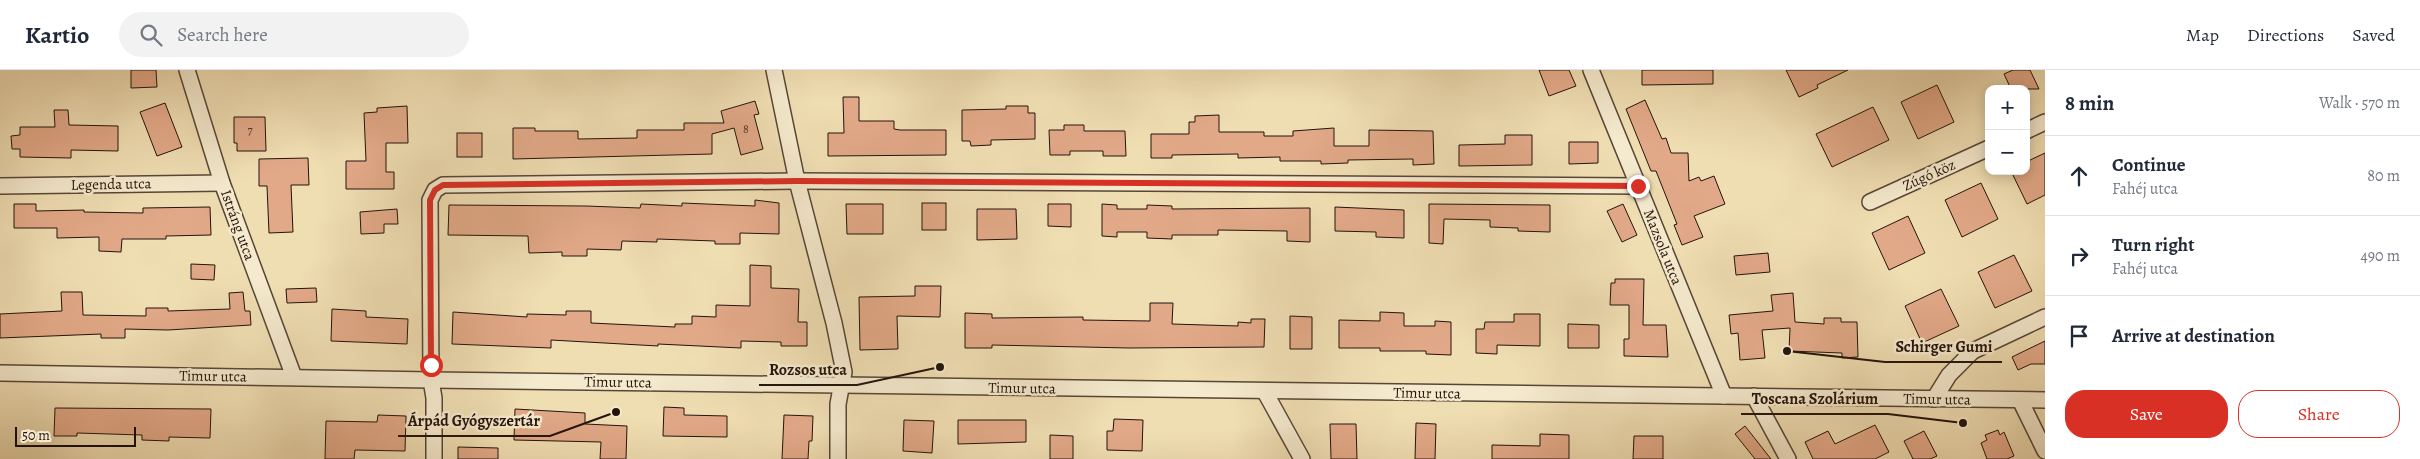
<!DOCTYPE html>
<html lang="en">
<head>
<meta charset="utf-8">
<style>
	:root { --surface:#fff; --page:#f2f2f3; --text:#1f2937; --muted:#747a83; --line:#e0e1e3; --accent:#d93025 }
	body { margin:0; font-family:Alegreya,serif; background:var(--page); color:var(--text) }
	.controls { position:absolute; right:15px; top:15px; display:grid; overflow:hidden; border-radius:10px; box-shadow:0 2px 12px #0003 }
	.controls button { width:45px; height:45px; display:grid; place-items:center; padding:0; border:0; border-bottom:1px solid var(--line); background:var(--surface); color:var(--text); font:25px sans-serif }
	.scale { position:absolute; left:15px; bottom:12px; width:121px; box-sizing:border-box; padding-left:5px; border:2px solid #24130c; border-top:0; font-size:14px; line-height:18px; white-space:nowrap; color:#24130c; -webkit-text-stroke:4px #f5eace; paint-order:stroke }
	.stop { position:absolute; width:15px; height:15px; margin:-11px; border:4px solid #d93025; border-radius:50%; background:#fff }
	.stop.end { background:#d93025; border-color:#fff; box-shadow:0 1px 5px #0008 }
	.list { margin:0; padding:0; list-style:none }
	h2 { display:flex; justify-content:space-between; align-items:center; height:65px; margin:0; padding:0 20px; font-size:21px }
	h2 small { font-size:16px; font-weight:400; color:var(--muted) }
	.list li { display:grid; grid-template-columns:32px 1fr auto; gap:15px; align-items:center; box-sizing:border-box; height:80px; padding:0 20px; border-top:1px solid var(--line) }
	.list b { display:block; font-size:19px; white-space:nowrap }
	.list p { margin:0; font-size:16px; white-space:nowrap; color:var(--muted) }
	.list em { font-size:16px; font-style:normal; color:var(--muted) }
	.actions { display:flex; gap:10px; padding:15px 20px }
	.actions a { flex:1; padding:11px 0; border:1px solid var(--accent); border-radius:20px; text-align:center; font-size:18px; color:var(--accent) }
	.actions .main { background:var(--accent); color:#fff }
	.icon { flex:none; width:28px; height:28px; fill:none; stroke:currentColor; stroke-width:2; stroke-linecap:round; stroke-linejoin:round }
	.map { position:relative; flex:none; width:2045px; height:389px; overflow:hidden }
	header { display:flex; align-items:center; gap:30px; box-sizing:border-box; height:70px; padding:0 25px; background:var(--surface); border-bottom:1px solid var(--line) }
	header strong { font-size:24px }
	nav { display:flex; gap:28px; margin-inline-start:auto; font-size:18px }
	.search { width:350px; height:45px; background:var(--page); display:flex; align-items:center; gap:12px; box-sizing:border-box; padding:0 18px; border-radius:28px; color:var(--muted); font-size:19px }
	main { display:flex }
	aside { flex:1; background:var(--surface) }
	.map>svg:first-child { display:block }
</style>
</head>
<body>
<header>
<strong>Kartio</strong>
<div class="search"><svg class="icon" aria-label="search" viewBox="0 0 24 24"><circle cx="10" cy="10" r="6"/><path d="M15 15l6 6"/></svg>Search here</div>
<nav><a>Map</a><a>Directions</a><a>Saved</a></nav>
</header>
<main>
<div class="map">
<svg width="2045" height="389" viewBox="0 0 2045 389">
	<rect width="100%" height="100%" fill="#f0deb3"/>
	<filter id="stains"><feTurbulence type="fractalNoise" baseFrequency=".004" numOctaves="4"/><feColorMatrix values="0 0 0 0 .2 0 0 0 0 .09 0 0 0 0 .02 0 0 0 .5 -.17"/></filter>
	<radialGradient id="worn" r=".72"><stop offset=".6" stop-color="#630" stop-opacity="0"/><stop offset="1" stop-color="#630" stop-opacity=".3"/></radialGradient>
	<!-- building -->
	<g fill="#e2a988" stroke="#24130c">
		<polygon points="131,0 156,0 157,17 131,18"/>
		<polygon points="1539,0 1569,0 1576,16 1549,26"/>
		<polygon points="1642,0 1713,0 1713,14 1642,15"/>
		<polygon points="1786,0 1848,0 1817,15 1818,18 1799,27"/>
		<polygon points="2013,0 2030,0 2039,19 2011,19 2004,4"/>
		<polygon points="1937,15 1954,52 1918,69 1901,32"/>
		<polygon points="843,27 859,27 859,51 894,51 894,59 900,60 946,60 946,85 828,86 828,63 844,63"/>
		<polygon points="1645,30 1662,69 1666,68 1671,83 1688,83 1689,111 1699,107 1701,111 1714,106 1725,134 1694,146 1703,167 1682,175 1674,155 1677,154 1656,101 1651,101 1626,39"/>
		<polygon points="755,31 759,44 754,45 763,79 741,85 734,58 712,64 712,84 513,89 513,58 535,58 535,61 578,61 578,69 637,68 637,60 684,60 684,53 724,53 721,41"/>
		<polygon points="165,33 182,77 157,86 140,42"/>
		<polygon points="407,36 408,73 386,73 386,102 394,102 394,119 346,119 346,91 366,91 364,43 377,42 377,38"/>
		<polygon points="1006,36 1028,36 1028,43 1035,43 1035,69 991,70 991,75 971,76 970,71 962,71 962,40 1006,39"/>
		<polygon points="1873,37 1889,70 1832,97 1816,64"/>
		<polygon points="54,40 68,40 69,55 118,56 118,81 71,80 71,88 20,87 20,79 12,79 11,66 20,65 20,57 55,57"/>
		<polygon points="1219,45 1219,62 1264,62 1264,66 1293,66 1293,61 1334,58 1334,76 1369,76 1369,60 1433,61 1434,94 1413,95 1413,89 1348,90 1348,93 1321,94 1321,91 1280,91 1280,87 1238,88 1238,84 1172,85 1172,88 1151,88 1151,64 1189,64 1189,52 1195,52 1195,46"/>
		<polygon points="234,47 265,47 266,81 237,81 237,73 234,73"/>
		<polygon points="1064,55 1084,55 1084,61 1125,61 1126,86 1103,86 1103,81 1070,81 1070,85 1050,85 1049,60 1064,60"/>
		<rect x="457" y="63" width="25" height="24"/>
		<polygon points="1505,65 1532,65 1532,95 1459,96 1459,75 1505,74"/>
		<polygon points="1569,72 1598,72 1598,93 1569,94"/>
		<polygon points="2045,83 2045,125 2027,134 2011,101 2026,101 2026,92"/>
		<polygon points="308,88 309,115 291,115 293,162 269,163 267,116 259,116 259,89"/>
		<polygon points="1981,113 1998,149 1962,167 1945,130"/>
		<polygon points="755,130 779,133 779,164 740,163 740,174 715,174 715,171 657,169 657,172 622,171 621,180 587,179 587,186 562,186 562,182 529,183 528,166 448,165 449,135 586,136 640,138 641,134 682,136 682,133 755,136"/>
		<rect x="922" y="133" width="24" height="27"/>
		<polygon points="14,134 36,134 36,141 84,140 84,142 143,143 143,138 210,137 211,165 166,166 166,169 122,169 121,182 99,181 99,167 57,168 57,158 14,158"/>
		<polygon points="846,134 883,134 883,164 847,164"/>
		<polygon points="1048,134 1071,134 1071,157 1048,156"/>
		<polygon points="1102,134 1117,135 1117,139 1147,139 1147,135 1172,136 1172,139 1310,138 1310,172 1287,171 1287,161 1218,160 1218,165 1172,165 1172,169 1147,168 1147,162 1117,162 1117,167 1102,166"/>
		<polygon points="1429,134 1550,135 1550,162 1518,161 1518,158 1490,157 1490,150 1444,149 1443,174 1429,173"/>
		<polygon points="1623,134 1637,165 1622,172 1607,141"/>
		<polygon points="1335,137 1404,140 1404,168 1376,167 1376,162 1335,161"/>
		<polygon points="397,139 398,154 384,154 384,163 361,164 360,142"/>
		<polygon points="977,139 1016,139 1017,169 977,170"/>
		<polygon points="1908,146 1925,183 1889,200 1872,163"/>
		<polygon points="1768,183 1770,202 1736,205 1734,186"/>
		<polygon points="2014,185 2032,221 1995,238 1978,202"/>
		<polygon points="191,194 215,195 214,210 191,209"/>
		<polygon points="750,195 771,196 771,218 799,219 798,252 807,252 807,276 781,276 781,272 741,271 741,278 658,274 658,276 551,270 551,278 452,274 453,242 527,247 527,244 566,245 566,241 591,241 591,253 675,257 675,254 692,254 692,246 716,247 716,235 750,236"/>
		<polygon points="1615,209 1644,209 1643,255 1666,255 1668,287 1624,286 1624,269 1629,269 1629,235 1610,235 1611,213 1615,213"/>
		<polygon points="915,216 941,216 940,247 897,246 898,279 860,280 859,227 915,226"/>
		<polygon points="316,218 317,232 287,233 286,219"/>
		<polygon points="1941,219 1959,256 1922,273 1905,236"/>
		<polygon points="61,222 82,222 83,245 146,246 146,238 168,238 168,241 230,239 229,223 243,222 245,241 250,241 251,255 168,260 125,259 125,268 101,268 101,264 0,268 0,244 62,241"/>
		<polygon points="1793,223 1795,252 1824,254 1824,248 1841,248 1841,252 1857,252 1858,287 1842,288 1842,283 1789,281 1790,258 1762,260 1765,288 1740,290 1738,263 1731,264 1729,245 1773,241 1771,225"/>
		<polygon points="1150,233 1173,233 1172,254 1238,256 1238,252 1251,253 1251,249 1265,249 1264,277 1129,278 992,275 992,278 965,278 965,243 992,244 992,248 1083,247 1083,250 1150,251"/>
		<polygon points="332,239 366,241 366,247 408,249 407,274 331,271"/>
		<polygon points="1380,242 1404,243 1404,256 1435,256 1435,251 1451,252 1451,285 1426,284 1426,281 1380,281 1380,278 1339,278 1339,250 1380,251"/>
		<polygon points="1514,244 1540,244 1540,276 1497,275 1497,284 1476,283 1476,259 1484,259 1485,252 1514,252"/>
		<polygon points="1290,246 1312,247 1312,279 1290,279"/>
		<polygon points="1568,254 1599,255 1599,278 1568,278"/>
		<polygon points="2045,271 2045,294 2031,294 2018,300 2012,287"/>
		<polygon points="664,337 684,338 684,345 727,346 727,367 663,366"/>
		<polygon points="55,338 211,339 210,368 169,367 169,371 142,370 142,365 77,363 77,366 54,366"/>
		<polygon points="515,339 585,343 585,354 627,356 626,389 600,389 601,372 514,370"/>
		<polygon points="378,345 406,346 405,381 355,380 354,389 325,389 326,351 377,352"/>
		<polygon points="784,345 813,346 812,371 809,371 808,389 782,389"/>
		<polygon points="1114,349 1143,350 1142,381 1107,380 1107,361 1113,361"/>
		<polygon points="904,350 934,351 932,383 903,381"/>
		<polygon points="958,350 1026,350 1026,372 958,374"/>
		<polygon points="1416,353 1436,354 1435,389 1415,389"/>
		<polygon points="1330,354 1356,354 1357,389 1331,389"/>
		<polygon points="1875,355 1889,382 1875,389 1813,389 1805,372 1828,361 1835,374"/>
		<polygon points="1745,356 1771,389 1755,389 1735,364"/>
		<polygon points="1998,360 2000,365 2004,362 2014,386 2007,389 1987,389 1981,373 1987,370 1985,365"/>
		<polygon points="1924,361 1937,386 1930,389 1913,389 1904,371"/>
		<polygon points="1540,364 1569,365 1569,389 1492,389 1492,375 1540,376"/>
		<polygon points="1050,365 1073,366 1073,389 1050,389"/>
		<polygon points="1634,366 1663,366 1663,389 1633,389"/>
		<polygon points="458,377 498,378 498,389 458,389"/>
	</g>
	<g fill="none" stroke-linecap="round" stroke-linejoin="round">
		<defs>
			<g id="minor">
				<polyline points="187,0 222,113 294,307"/>
				<polyline points="774,0 797,111 834,253 844,302 838,334 838,389"/>
				<polyline points="1591,0 1724,326"/>
				<polyline points="2026,61 2045,52"/>
				<polyline points="0,116 222,113"/>
				<polyline points="1870,132 1989,78"/>
				<polyline points="0,303 431,310 2045,330"/>
				<polyline points="1265,322 1302,389"/>
				<polyline points="1754,326 1788,389"/>
				<polyline points="1934,329 1949,305 1973,281 2045,247"/>
				<polyline points="2020,330 2045,381"/>
				<polyline points="434,389 434,328 431,310 430,130 435,120 443,115 797,111 1638,116"/>
			</g>
		</defs>
		<!-- minor casing -->
		<use href="#minor" stroke="#574636" stroke-width="18"/>
		<!-- minor -->
		<use href="#minor" stroke="#f5eace" stroke-width="15"/>
	</g>
	<g fill="none" stroke-linecap="round" stroke-linejoin="round">
		<!-- route -->
		<polyline stroke="#d93025" stroke-width="6" points="431,295 430,130 435,120 443,115 797,111 1638,116"/>
	</g>
	<g text-anchor="middle" dominant-baseline="central" stroke-width="5" stroke-linejoin="round" paint-order="stroke">
		<!-- number labels -->
		<g font-size="12" fill="#54382b">
			<text x="746" y="59">8</text>
			<text x="250" y="60">7</text>
		</g>
		<!-- street labels -->
		<g font-size="15" fill="#24130c" stroke="#f5eace">
			<text transform="translate(1929 105) rotate(-24)">Zúgó köz</text>
			<text transform="translate(111 114) rotate(-1)">Legenda utca</text>
			<text transform="translate(238 155) rotate(70)">Istráng utca</text>
			<text transform="translate(1663 177) rotate(68)">Mazsola utca</text>
			<text transform="translate(213 306) rotate(1)">Timur utca</text>
			<text transform="translate(618 312) rotate(1)">Timur utca</text>
			<text transform="translate(1022 318) rotate(1)">Timur utca</text>
			<text transform="translate(1427 323) rotate(1)">Timur utca</text>
			<text transform="translate(1937 329) rotate(1)">Timur utca</text>
		</g>
	</g>
	<!-- callouts -->
	<path fill="none" stroke="#24130c" stroke-width="2" d="M1787 281L1885 292H2002M940 297L857 315H759M1963 353L1888 344H1741M616 342L550 366H398"/>
	<g fill="#24130c" stroke="#f5eace" stroke-width="2">
		<circle cx="1787" cy="281" r="5"/>
		<circle cx="940" cy="297" r="5"/>
		<circle cx="1963" cy="353" r="5"/>
		<circle cx="616" cy="342" r="5"/>
	</g>
	<g font-size="16" text-anchor="middle" font-weight="bold" fill="#24130c" stroke="#f5eace" stroke-width="5" stroke-linejoin="round" paint-order="stroke">
		<text x="1944" y="282">Schirger Gumi</text>
		<text x="808" y="305">Rozsos utca</text>
		<text x="1815" y="334">Toscana Szolárium</text>
		<text x="474" y="356">Árpád Gyógyszertár</text>
	</g>
	<rect width="100%" height="100%" filter="url(#stains)"/>
	<rect width="100%" height="100%" fill="url(#worn)"/>
</svg>
<div class="controls">
<button>+</button>
<button>−</button>
</div>
<div class="scale">50 m</div>
<div class="stop" style="left:431px;top:295px"></div>
<div class="stop end" style="left:1638px;top:116px"></div>
</div>
<aside>
<h2>8 min<small>Walk · 570 m</small></h2>
<ul class="list">
<li><svg class="icon" aria-label="ahead" viewBox="0 0 24 24"><path d="M12 20V5M6 11l6-6 6 6"/></svg><div><b>Continue</b><p>Fahéj utca</p></div><em>80 m</em></li>
<li><svg class="icon" aria-label="right" viewBox="0 0 24 24"><path d="M7 20v-9h11M14 6l5 5-5 5"/></svg><div><b>Turn right</b><p>Fahéj utca</p></div><em>490 m</em></li>
<li><svg class="icon" aria-label="arrive" viewBox="0 0 24 24"><path d="M6 21V4h12l-3 4 3 4H6"/></svg><div><b>Arrive at destination</b></div></li>
</ul>
<div class="actions"><a class="main">Save</a><a>Share</a></div>
</aside>
</main>
</body>
</html>
